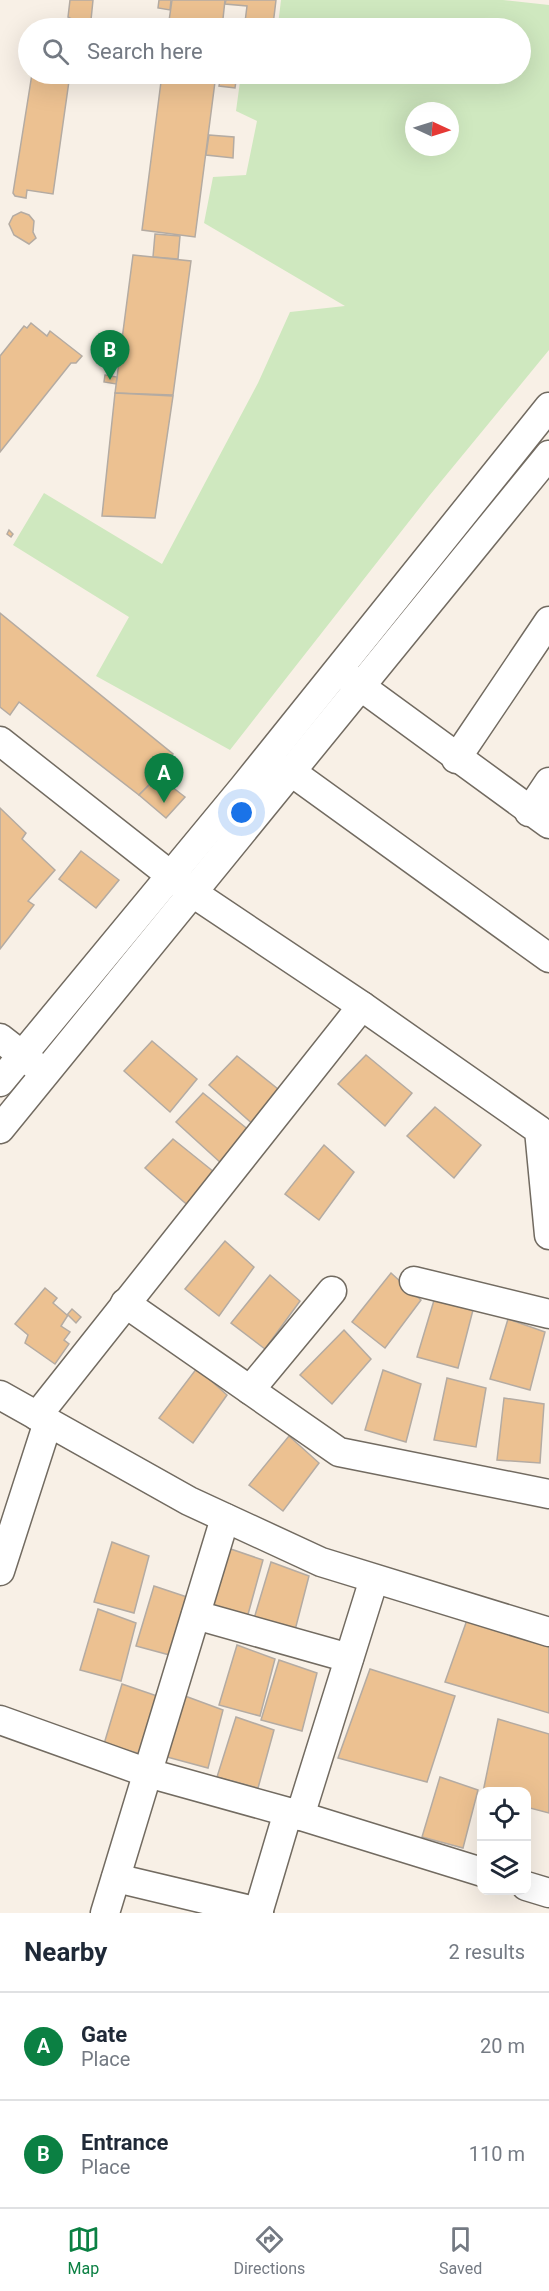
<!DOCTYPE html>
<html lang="en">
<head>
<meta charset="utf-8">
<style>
	:root { --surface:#fff; --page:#f2f2f3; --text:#1f2937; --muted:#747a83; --line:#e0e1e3; --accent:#0b8043 }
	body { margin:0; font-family:Roboto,sans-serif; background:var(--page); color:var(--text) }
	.controls { position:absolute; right:18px; bottom:18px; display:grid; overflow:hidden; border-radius:12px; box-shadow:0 6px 24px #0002 }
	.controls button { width:54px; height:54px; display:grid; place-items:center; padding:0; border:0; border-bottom:2px solid var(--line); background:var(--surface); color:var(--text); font:30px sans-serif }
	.compass { position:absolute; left:405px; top:102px; width:54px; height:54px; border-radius:50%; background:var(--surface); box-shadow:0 6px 24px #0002; rotate:94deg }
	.you { position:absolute; left:242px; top:813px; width:21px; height:21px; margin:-15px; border:4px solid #fff; border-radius:50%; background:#1a73e8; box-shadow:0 0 0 9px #1a73e833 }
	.badge { display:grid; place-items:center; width:39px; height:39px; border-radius:50%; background:var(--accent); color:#fff; font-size:20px; font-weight:700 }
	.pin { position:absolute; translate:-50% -50px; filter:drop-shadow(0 2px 3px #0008) }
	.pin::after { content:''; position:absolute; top:32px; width:21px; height:18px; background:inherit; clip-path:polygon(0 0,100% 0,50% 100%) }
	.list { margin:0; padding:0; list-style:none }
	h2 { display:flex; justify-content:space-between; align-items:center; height:78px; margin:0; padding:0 24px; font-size:26px }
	h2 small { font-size:20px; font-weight:400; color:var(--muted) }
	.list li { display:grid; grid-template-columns:39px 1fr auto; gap:18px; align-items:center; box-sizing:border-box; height:108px; padding:0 24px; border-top:2px solid var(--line) }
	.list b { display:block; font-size:22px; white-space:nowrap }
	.list p { margin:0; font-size:20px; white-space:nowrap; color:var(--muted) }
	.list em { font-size:20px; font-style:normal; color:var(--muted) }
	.icon { flex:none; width:33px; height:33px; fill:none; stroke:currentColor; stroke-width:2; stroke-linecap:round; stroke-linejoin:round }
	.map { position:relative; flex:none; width:549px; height:1913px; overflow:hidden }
	.search { position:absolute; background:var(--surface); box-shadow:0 6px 24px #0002; left:18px; right:18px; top:18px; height:66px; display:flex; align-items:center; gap:15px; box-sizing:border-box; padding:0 21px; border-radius:33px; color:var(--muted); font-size:22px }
	.sheet { height:294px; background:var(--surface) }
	nav { display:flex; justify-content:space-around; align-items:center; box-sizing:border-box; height:84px; border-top:2px solid var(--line); background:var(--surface); font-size:16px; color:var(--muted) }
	nav a { display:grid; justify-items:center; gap:3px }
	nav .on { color:var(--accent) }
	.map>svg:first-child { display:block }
</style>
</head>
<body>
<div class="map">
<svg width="549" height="1913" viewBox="0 0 549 1913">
	<rect width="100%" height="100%" fill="#f8f0e6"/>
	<!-- green -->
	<path fill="#cfe8bf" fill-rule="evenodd" d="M281 0H503L549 5V350L429 496 230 750 96 676 129 617 13 545 44 493 162 564 258 383 290 312 345 306 204 223 213 177 246 175 257 121 236 111 241 74H520V28H270L278 25ZM414 111H450V147H414Z"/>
	<!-- building -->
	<g fill="#ecc191" stroke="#b4aba2" stroke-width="1.5">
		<polygon points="70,0 93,0 91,20 78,23 68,17"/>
		<polygon points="159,0 171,0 170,10 158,8"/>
		<polygon points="172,0 225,0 222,28 168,28"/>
		<polygon points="226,0 276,0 273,25 245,22 247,6 225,4"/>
		<polygon points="32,74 70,74 53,194 27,190 26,198 15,196 13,193"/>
		<polygon points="162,74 216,74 195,237 142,230"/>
		<polygon points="221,74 237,74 235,88 219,86"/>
		<polygon points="209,135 234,137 233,158 206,155"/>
		<polygon points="21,212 29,215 34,221 33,232 36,238 29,244 14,235 9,224 13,216"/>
		<polygon points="155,234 180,236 178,259 153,257"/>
		<polygon points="133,255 191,261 173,395 115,393"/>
		<polygon points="31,323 47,336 50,331 82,356 76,363 71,363 0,452 0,356 24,326 27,328"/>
		<polygon points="105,375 117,377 116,384 104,382"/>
		<polygon points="115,393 173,396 155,518 102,516"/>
		<polygon points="9,530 13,534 11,537 7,534"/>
		<polygon points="0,613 173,754 157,777 139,795 19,702 10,715 0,707"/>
		<polygon points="158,776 185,797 166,818 139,795"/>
		<polygon points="0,808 26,833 22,839 55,870 28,901 34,905 0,949"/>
		<polygon points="81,851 119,880 96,908 59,879"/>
		<polygon points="152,1041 197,1079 170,1112 124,1071"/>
		<polygon points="366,1055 412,1093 385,1126 338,1084"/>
		<polygon points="237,1056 283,1093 256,1127 209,1085"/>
		<polygon points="203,1093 250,1131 222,1164 176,1122"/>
		<polygon points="435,1107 481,1145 454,1178 407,1136"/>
		<polygon points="173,1139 219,1176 192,1209 145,1168"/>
		<polygon points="324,1145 354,1172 319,1220 285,1194"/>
		<polygon points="225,1241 254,1267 219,1316 185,1289"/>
		<polygon points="391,1273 421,1300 385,1348 352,1322"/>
		<polygon points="270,1275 300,1301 265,1349 231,1323"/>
		<polygon points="45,1288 57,1298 53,1303 67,1315 72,1309 81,1317 76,1323 68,1315 61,1326 70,1332 64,1340 69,1344 55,1364 25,1343 28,1335 15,1324"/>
		<polygon points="435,1297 473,1310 458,1368 417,1357"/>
		<polygon points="508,1319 545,1332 530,1390 490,1379"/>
		<polygon points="344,1330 371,1359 332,1404 300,1375"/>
		<polygon points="197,1368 227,1395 193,1443 159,1418"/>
		<polygon points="383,1370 421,1384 406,1442 365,1430"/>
		<polygon points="447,1378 486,1388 476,1447 434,1440"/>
		<polygon points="504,1398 544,1404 540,1463 497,1460"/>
		<polygon points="289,1436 319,1463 283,1511 249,1485"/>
		<polygon points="112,1542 149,1556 134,1613 94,1602"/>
		<polygon points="225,1547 263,1560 247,1618 206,1607"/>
		<polygon points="271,1562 309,1576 294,1634 253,1622"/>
		<polygon points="154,1586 193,1599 177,1657 136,1646"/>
		<polygon points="98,1609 136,1623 121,1681 80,1670"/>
		<polygon points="467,1620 549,1647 549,1713 445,1682"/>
		<polygon points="237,1645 275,1659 260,1716 219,1705"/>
		<polygon points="279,1660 317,1673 302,1731 261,1720"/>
		<polygon points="370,1669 455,1696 427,1782 338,1758"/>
		<polygon points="122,1684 160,1697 145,1755 104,1744"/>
		<polygon points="185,1696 223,1710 208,1768 167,1757"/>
		<polygon points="236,1717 274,1730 258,1788 217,1777"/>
		<polygon points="498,1719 549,1734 549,1813 526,1807 526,1792 483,1792"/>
		<polygon points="440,1777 478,1790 463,1848 422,1837"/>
	</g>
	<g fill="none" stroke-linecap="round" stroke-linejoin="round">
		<defs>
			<g id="minor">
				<polyline points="345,675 549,824"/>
				<polyline points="0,741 193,893 362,1006 539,1130 549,1235"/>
				<polyline points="456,759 549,621"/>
				<polyline points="290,771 549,958"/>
				<polyline points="529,812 549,782"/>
				<polyline points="0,1038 36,1066"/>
				<polyline points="0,1082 243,788 549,407"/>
				<polyline points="0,1129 549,455"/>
				<polyline points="414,1281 549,1314"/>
				<polyline points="125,1303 339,1452 549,1494"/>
				<polyline points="250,1390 332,1291"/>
				<polyline points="0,1395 189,1501 321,1562 549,1632"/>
				<polyline points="37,1416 362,1006"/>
				<polyline points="0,1571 48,1422"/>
				<polyline points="196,1615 349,1658"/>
				<polyline points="0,1720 148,1773 288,1812 482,1872"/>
				<polyline points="300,1816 374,1579"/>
				<polyline points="116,1878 259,1912"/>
				<polyline points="526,1886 549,1893"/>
				<polyline points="105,1913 225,1518"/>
				<polyline points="258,1913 288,1812"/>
			</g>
		</defs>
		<!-- minor casing -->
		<use href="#minor" stroke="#726b61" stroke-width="31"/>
		<!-- minor -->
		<use href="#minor" stroke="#fff" stroke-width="28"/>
	</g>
</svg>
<div class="controls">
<button><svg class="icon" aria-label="locate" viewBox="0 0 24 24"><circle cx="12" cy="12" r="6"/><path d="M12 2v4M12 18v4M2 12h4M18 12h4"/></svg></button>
<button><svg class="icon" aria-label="layers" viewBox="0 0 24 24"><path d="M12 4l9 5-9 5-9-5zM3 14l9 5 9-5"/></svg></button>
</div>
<svg class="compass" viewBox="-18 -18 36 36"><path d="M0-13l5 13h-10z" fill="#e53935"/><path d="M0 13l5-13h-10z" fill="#747a83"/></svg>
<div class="you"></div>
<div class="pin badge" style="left:164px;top:803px">A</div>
<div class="pin badge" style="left:110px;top:380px">B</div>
<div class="search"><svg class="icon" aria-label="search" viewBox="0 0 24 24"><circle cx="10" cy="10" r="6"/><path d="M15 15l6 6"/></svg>Search here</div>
</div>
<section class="sheet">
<h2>Nearby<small>2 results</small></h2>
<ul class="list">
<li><span class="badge">A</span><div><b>Gate</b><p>Place</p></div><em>20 m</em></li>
<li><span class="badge">B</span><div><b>Entrance</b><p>Place</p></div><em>110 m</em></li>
</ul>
</section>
<nav>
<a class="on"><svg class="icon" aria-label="map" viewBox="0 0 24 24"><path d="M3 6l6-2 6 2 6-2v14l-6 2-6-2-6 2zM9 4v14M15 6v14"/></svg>Map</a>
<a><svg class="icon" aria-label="directions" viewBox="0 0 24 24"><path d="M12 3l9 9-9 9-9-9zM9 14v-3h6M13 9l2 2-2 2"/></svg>Directions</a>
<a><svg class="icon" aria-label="saved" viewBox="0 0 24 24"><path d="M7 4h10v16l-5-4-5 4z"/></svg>Saved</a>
</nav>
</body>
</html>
